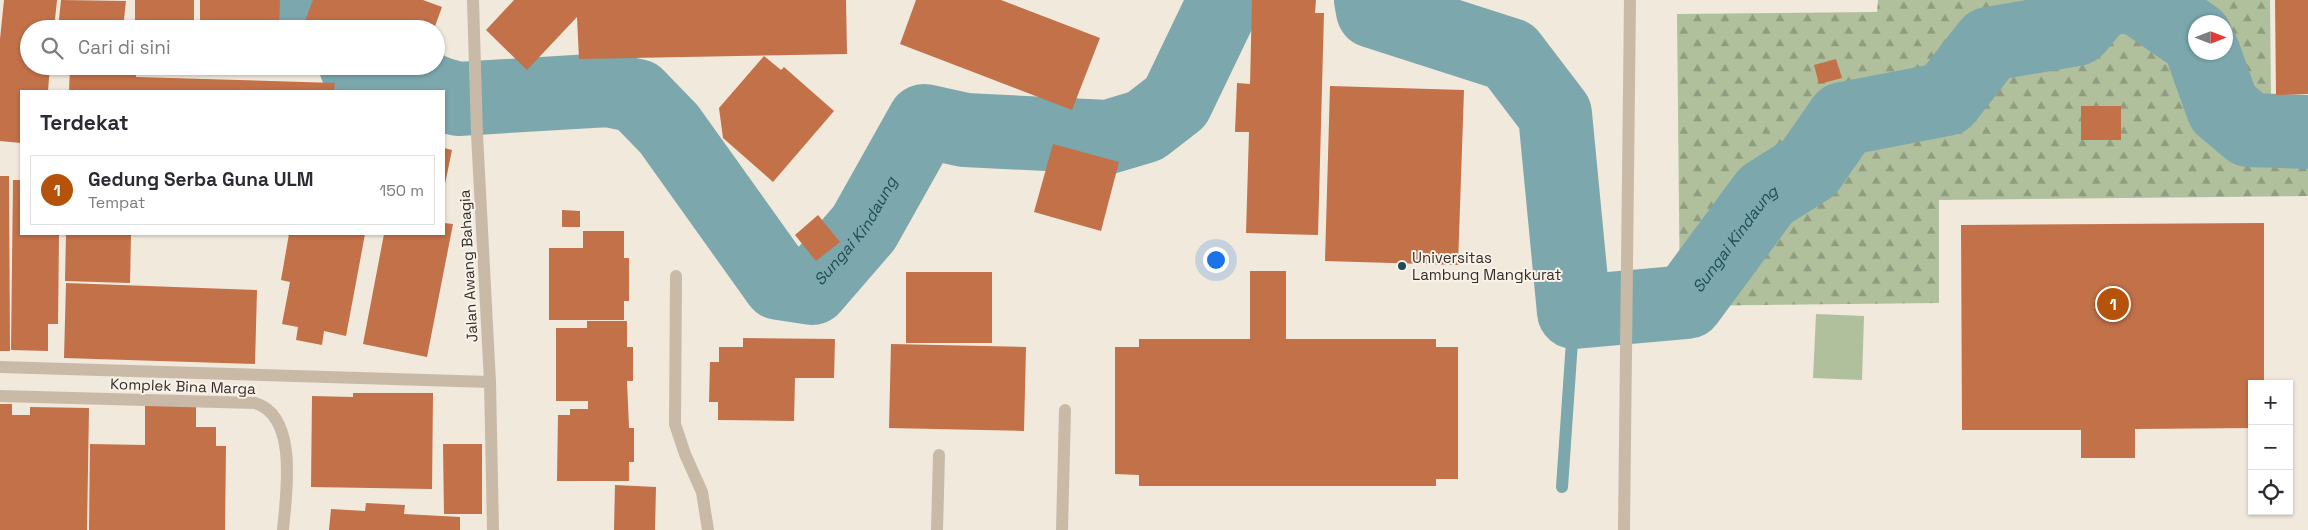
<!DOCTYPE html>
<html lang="id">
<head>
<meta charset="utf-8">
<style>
	:root { --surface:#fff; --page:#f2f2f3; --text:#2b2b33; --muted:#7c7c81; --line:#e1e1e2; --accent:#b45309 }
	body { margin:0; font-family:"Space Grotesk",sans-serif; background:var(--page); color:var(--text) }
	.controls { position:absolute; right:15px; bottom:15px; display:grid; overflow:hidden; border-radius:0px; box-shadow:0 1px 4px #0004 }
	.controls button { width:45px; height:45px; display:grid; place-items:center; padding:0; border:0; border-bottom:1px solid var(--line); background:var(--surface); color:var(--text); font:25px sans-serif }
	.compass { position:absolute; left:2188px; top:15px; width:45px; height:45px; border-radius:50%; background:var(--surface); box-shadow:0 1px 4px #0004; rotate:90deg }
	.you { position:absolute; left:1215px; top:259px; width:18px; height:18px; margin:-12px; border:4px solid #fff; border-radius:50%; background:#1a73e8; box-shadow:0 0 0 8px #1a73e833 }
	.badge { display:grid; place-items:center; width:32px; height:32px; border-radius:50%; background:var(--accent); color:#fff; font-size:16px; font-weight:700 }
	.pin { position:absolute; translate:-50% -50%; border:2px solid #fff; box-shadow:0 1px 5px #0006 }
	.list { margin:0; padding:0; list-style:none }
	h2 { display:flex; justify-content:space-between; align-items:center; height:65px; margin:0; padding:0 20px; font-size:21px }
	h2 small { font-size:16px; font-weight:400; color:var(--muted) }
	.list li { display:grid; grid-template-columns:32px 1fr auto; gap:15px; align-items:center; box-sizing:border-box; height:70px; margin:0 10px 10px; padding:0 10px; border:1px solid var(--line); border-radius:0px }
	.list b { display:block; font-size:19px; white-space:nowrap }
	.list p { margin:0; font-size:16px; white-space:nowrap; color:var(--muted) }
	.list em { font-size:16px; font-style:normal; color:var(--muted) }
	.icon { flex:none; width:28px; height:28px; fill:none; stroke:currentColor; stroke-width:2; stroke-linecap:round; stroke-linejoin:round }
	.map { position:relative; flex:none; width:2308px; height:530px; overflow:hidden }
	.search { position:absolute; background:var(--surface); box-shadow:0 1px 4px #0004; left:20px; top:20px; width:425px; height:55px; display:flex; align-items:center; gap:12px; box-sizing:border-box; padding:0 18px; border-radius:28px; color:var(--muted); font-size:19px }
	.panel { position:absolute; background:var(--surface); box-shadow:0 1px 4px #0004; left:20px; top:90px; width:425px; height:145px; border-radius:0px }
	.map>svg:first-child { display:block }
</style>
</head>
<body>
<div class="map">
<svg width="2308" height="530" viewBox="0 0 2308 530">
	<defs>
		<pattern id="forest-firs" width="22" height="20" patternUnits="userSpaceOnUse" patternTransform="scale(1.25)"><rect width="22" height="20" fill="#b0bf9c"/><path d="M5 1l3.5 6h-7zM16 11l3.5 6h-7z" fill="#909c7f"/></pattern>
	</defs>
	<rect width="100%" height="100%" fill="#f1e9db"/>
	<!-- green -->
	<polygon fill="#b0bf9c" points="1816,314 1864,316 1862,380 1813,378"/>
	<!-- forest -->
	<path fill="url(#forest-firs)" fill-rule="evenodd" d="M1878 0H2270L2271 100 2308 99V196L1939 200V303L1680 306 1677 14 1877 12ZM2196 22H2226V52H2196Z"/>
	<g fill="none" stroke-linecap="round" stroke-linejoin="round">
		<!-- stream -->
		<polyline stroke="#7ba7ad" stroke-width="12" points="1562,487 1574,312"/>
		<!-- river -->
		<g stroke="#7ba7ad" stroke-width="74">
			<polyline points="295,0 299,29"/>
			<path id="s1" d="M1371 0 1373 11 1510 55 1555 114 1574 312 1687 302 1766 195 1809 168 1843 119 1946 99 1989 44 2076 29 2099 2 2106 0"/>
			<polyline points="2141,0 2196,38"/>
			<polyline points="2203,52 2223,108 2249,130 2308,132"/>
			<polyline points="356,66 433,91"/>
			<path id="s2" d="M444 95 458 99 608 90 637 96 669 129 779 283 812 288 864 228 924 121 965 130 1108 137 1145 126 1176 102 1225 0"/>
		</g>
	</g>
	<!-- building -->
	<g fill="#c27149">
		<polygon points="4,0 57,0 54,29 29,29 29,66 50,66 48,91 21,91 21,143 0,141 0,39"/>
		<polygon points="61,0 126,1 123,29 58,29"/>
		<rect x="135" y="0" width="59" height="29"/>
		<polygon points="200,0 280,0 279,29 200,29"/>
		<polygon points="313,0 423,0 442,7 434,29 310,29 303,26"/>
		<polygon points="514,0 846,0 847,54 579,59 577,17 527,70 486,30"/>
		<polygon points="916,0 1001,0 1100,38 1072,110 900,44"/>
		<polygon points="1252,0 1316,0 1315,13 1324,13 1318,235 1246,233 1249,132 1235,132 1237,83 1250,84"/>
		<polygon points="2275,0 2308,0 2308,94 2276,95"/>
		<polygon points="764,56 781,70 784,67 834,111 773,182 723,138 719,108"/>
		<polygon points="1836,59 1842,78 1819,84 1814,65"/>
		<polygon points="70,66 136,66 136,77 335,83 334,91 69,91"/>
		<polygon points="1330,86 1464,90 1458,265 1325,261"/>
		<rect x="2081" y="106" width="40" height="34"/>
		<polygon points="1053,144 1119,162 1101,231 1034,212"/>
		<polygon points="444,148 452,150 445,184 444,184"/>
		<polygon points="0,176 9,176 10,351 0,351"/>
		<polygon points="13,180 21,180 21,234 59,234 58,324 48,324 48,351 11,350"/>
		<polygon points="562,210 580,211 580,227 562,227"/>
		<polygon points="818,215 840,242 816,261 795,235"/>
		<polygon points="444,223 453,224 427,357 363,344 384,234 444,234"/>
		<polygon points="2264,223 2264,384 2252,384 2252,428 2135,429 2135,458 2081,458 2081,430 1962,430 1961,225"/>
		<polygon points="583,231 624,231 624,258 629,258 629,301 624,301 624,320 549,320 549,248 583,248"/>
		<polygon points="66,234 131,234 130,283 65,281"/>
		<polygon points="289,234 365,234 346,336 324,331 322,345 296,340 298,327 282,324 290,282 281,280"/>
		<polygon points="1250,271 1286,271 1286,339 1436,339 1436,347 1458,347 1458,479 1436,479 1436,486 1139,486 1139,475 1115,474 1115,347 1139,347 1139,339 1250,339"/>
		<rect x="906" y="272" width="86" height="71"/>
		<polygon points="66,283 257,290 255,364 64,358"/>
		<polygon points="587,321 627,321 627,347 633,347 633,381 627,381 629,428 634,428 634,462 629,462 629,481 557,481 558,415 570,415 570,409 588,409 588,401 556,401 556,328 587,328"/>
		<polygon points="743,338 835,339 834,378 795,378 794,421 718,420 718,402 709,402 710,362 719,362 719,347 743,347"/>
		<polygon points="891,344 1026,347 1024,431 889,428"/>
		<polygon points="353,393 433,393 432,489 311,487 312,396 353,397"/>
		<polygon points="0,404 12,404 12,415 30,415 30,407 89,408 87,530 0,530"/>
		<polygon points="145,406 196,406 196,427 216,427 216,446 226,446 225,530 89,530 90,444 145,445"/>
		<polygon points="443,444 482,444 482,514 444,514"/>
		<polygon points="615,485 656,487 655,530 614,530"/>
		<polygon points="366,503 405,505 404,514 460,517 460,530 329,530 331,509 365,511"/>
	</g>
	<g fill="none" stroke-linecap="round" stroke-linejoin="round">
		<!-- minor -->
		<g stroke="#c9baa8" stroke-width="12">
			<polyline points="473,0 477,134 490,382 493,530"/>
			<polyline points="676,276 675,424 685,454 702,492 708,530"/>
			<polyline points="0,367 490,382"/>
			<path d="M0 396 255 403C299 416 286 495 283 530"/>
			<polyline points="937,530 939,455"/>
			<polyline points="1062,530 1065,410"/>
			<polyline points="1624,530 1630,0"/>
		</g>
	</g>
	<!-- markers -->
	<circle fill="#1f4d55" stroke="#f9f2e8" stroke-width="2" cx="1402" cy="266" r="5"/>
	<g text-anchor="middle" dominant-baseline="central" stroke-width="4" stroke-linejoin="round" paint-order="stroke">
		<!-- poi labels -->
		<g font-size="15" fill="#352d28" stroke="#f9f2e8" text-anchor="start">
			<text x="1412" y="257">Universitas<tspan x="1412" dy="17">Lambung Mangkurat</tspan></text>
		</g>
		<!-- street labels -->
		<g font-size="15" fill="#352d28" stroke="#f9f2e8">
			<text transform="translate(468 266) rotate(-93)">Jalan Awang Bahagia</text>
			<text transform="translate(183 386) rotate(2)">Komplek Bina Marga</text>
		</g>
		<!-- water labels -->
		<g font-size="16" font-style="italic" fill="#1f4d55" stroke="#f9f2e8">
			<text stroke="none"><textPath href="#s2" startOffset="535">Sungai Kindaung</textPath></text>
			<text stroke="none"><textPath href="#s1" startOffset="621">Sungai Kindaung</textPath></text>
		</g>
	</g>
</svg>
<div class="controls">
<button>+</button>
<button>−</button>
<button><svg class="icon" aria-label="locate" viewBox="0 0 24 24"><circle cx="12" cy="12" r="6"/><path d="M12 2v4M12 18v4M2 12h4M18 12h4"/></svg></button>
</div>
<svg class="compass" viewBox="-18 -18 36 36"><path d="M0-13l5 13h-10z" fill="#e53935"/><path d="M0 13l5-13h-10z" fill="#7c7c81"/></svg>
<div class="you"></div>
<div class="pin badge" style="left:2113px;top:304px">1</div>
<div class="search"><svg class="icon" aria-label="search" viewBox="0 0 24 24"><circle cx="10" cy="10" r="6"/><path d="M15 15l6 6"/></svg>Cari di sini</div>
<section class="panel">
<h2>Terdekat<small></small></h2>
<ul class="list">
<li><span class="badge">1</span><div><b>Gedung Serba Guna ULM</b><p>Tempat</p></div><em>150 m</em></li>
</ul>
</section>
</div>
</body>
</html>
